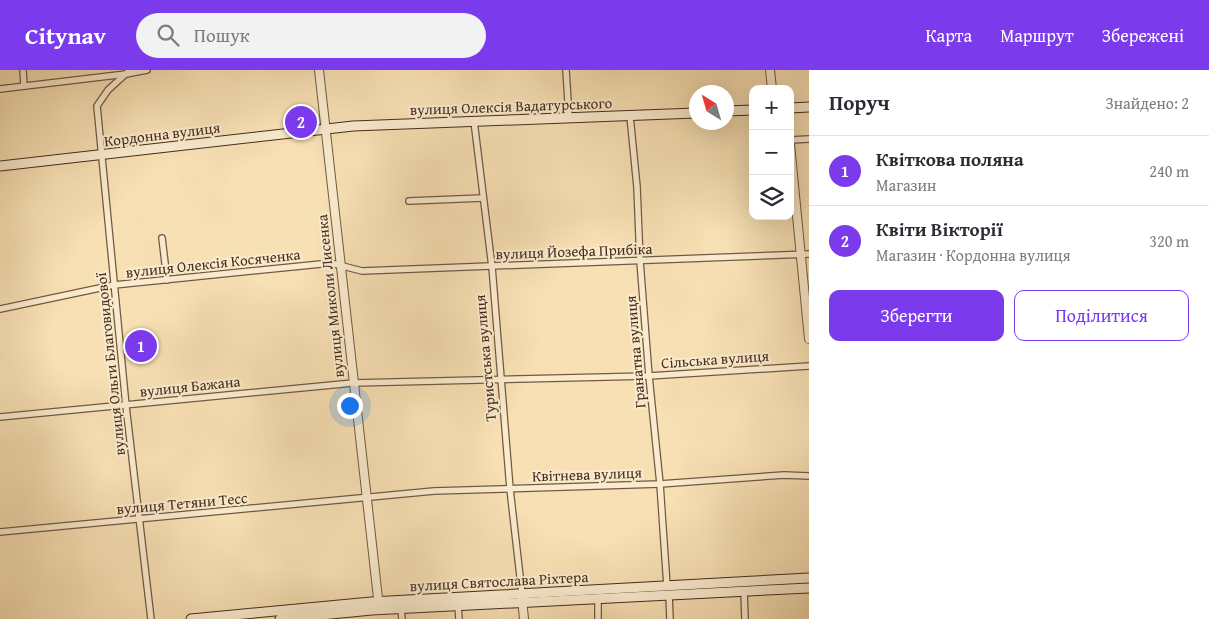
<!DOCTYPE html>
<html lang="uk">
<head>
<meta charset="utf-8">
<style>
	:root { --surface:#fff; --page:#f2f2f3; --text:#2b2b33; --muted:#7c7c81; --line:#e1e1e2; --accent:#7c3aed }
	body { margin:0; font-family:"Gentium Book Plus",serif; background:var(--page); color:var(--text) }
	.controls { position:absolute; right:15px; top:15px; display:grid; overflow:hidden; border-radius:10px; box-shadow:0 5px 20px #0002 }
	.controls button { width:45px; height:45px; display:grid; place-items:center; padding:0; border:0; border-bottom:1px solid var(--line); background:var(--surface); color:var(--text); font:25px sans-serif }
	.compass { position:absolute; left:689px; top:15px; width:45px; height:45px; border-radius:50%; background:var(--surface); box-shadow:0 5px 20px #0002; rotate:323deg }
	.you { position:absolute; left:349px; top:335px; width:18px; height:18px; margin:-12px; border:4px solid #fff; border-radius:50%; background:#1a73e8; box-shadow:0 0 0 8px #1a73e833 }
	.badge { display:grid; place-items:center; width:32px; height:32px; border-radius:50%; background:var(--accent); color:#fff; font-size:16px; font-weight:700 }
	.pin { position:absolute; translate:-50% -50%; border:2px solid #fff; box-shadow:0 1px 5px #0006 }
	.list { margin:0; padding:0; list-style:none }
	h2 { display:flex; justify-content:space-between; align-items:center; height:65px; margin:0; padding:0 20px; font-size:21px }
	h2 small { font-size:16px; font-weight:400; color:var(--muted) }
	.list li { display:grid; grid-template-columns:32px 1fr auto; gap:15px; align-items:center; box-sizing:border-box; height:70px; padding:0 20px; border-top:1px solid var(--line) }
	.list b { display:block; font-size:19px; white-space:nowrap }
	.list p { margin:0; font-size:16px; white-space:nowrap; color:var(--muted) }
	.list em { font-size:16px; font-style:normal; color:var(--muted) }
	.actions { display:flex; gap:10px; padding:15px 20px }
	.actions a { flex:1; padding:11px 0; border:1px solid var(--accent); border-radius:10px; text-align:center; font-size:18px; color:var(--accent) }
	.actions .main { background:var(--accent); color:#fff }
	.icon { flex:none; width:28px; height:28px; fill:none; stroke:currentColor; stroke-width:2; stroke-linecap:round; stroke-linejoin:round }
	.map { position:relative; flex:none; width:809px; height:549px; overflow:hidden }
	header { display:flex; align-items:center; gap:30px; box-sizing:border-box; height:70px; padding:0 25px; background:var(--accent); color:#fff }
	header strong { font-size:24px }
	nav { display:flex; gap:28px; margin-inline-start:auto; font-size:18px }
	.search { width:350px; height:45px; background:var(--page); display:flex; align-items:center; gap:12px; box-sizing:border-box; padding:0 18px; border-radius:28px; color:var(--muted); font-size:19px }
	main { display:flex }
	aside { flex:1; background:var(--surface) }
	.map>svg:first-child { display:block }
</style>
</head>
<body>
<header>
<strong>Citynav</strong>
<div class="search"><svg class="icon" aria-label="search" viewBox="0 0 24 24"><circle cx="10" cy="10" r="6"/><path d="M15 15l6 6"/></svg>Пошук</div>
<nav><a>Карта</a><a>Маршрут</a><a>Збережені</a></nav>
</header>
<main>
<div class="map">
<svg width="809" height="549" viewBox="0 0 809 549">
	<rect width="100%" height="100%" fill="#f7e0b4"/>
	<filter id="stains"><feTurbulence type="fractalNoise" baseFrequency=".004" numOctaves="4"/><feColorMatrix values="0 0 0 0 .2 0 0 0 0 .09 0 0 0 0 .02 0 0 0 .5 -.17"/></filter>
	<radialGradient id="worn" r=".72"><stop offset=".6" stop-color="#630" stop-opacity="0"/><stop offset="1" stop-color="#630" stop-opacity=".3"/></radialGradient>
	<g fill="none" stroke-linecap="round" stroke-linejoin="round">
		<defs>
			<g id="minor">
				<polyline points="23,0 24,16"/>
				<polyline points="130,0 108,20 97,36 126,336 151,549"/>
				<polyline points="566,0 569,47"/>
				<polyline points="0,19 126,4 147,0"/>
				<polyline points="630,46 637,117 640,191 649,306 660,414 667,516"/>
				<polyline points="474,51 492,197 510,419 522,524"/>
				<polyline points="790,70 809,69"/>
				<polyline points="409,131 483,128"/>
				<polyline points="162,168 167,210"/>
				<polyline points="0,239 114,215 331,193 362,201 809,184"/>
				<polyline points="0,347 353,313 649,306 809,296"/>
				<polyline points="0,462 434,421 660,414 784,405 809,406"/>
				<polyline points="744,521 745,549"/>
				<polyline points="669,525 670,549"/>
				<polyline points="598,528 598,549"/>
				<polyline points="458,536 459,549"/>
				<polyline points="401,539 402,549"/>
			</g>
			<g id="tertiary">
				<polyline points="319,0 379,537"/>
				<polyline points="770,0 772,19"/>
				<polyline points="790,74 809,269"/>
				<polyline points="522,529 524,549"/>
			</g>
			<g id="secondary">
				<polyline points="790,38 809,37"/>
				<polyline points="726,41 753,40"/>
				<polyline points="0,96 353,56 696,43"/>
				<polyline points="191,549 371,532 809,508"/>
				<polyline points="280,549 372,540 809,518"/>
			</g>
		</defs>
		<!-- minor casing -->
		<use href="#minor" stroke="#735842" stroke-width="8"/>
		<!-- tertiary casing -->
		<use href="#tertiary" stroke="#735842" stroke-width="10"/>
		<!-- secondary casing -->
		<use href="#secondary" stroke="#472b1c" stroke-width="11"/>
		<!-- minor -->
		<use href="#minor" stroke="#faebce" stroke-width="5.5"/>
		<!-- tertiary -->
		<use href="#tertiary" stroke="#faebce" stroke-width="8"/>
		<!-- secondary -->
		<use href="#secondary" stroke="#faebce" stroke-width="9"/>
	</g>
	<g text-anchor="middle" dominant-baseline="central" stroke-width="4" stroke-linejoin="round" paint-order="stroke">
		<!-- street labels -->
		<g font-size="15" fill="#472b1c" stroke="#faebce">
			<text transform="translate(511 36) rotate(-2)">вулиця Олексія Вадатурського</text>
			<text transform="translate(162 64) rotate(-7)">Кордонна вулиця</text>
			<text transform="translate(574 181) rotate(-2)">вулиця Йозефа Прибіка</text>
			<text transform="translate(213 193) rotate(-6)">вулиця Олексія Косяченка</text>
			<text transform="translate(330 226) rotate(-96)">вулиця Миколи Лисенка</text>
			<text transform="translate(635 282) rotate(-95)">Гранатна вулиця</text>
			<text transform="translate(485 288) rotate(-95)">Туристська вулиця</text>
			<text transform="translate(715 289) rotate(-4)">Сільська вулиця</text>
			<text transform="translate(110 294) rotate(-96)">вулиця Ольги Благовидової</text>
			<text transform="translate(190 316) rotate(-6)">вулиця Бажана</text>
			<text transform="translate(587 404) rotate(-2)">Квітнева вулиця</text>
			<text transform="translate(182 433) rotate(-5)">вулиця Тетяни Тесс</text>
			<text transform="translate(499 511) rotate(-3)">вулиця Святослава Ріхтера</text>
		</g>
	</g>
	<rect width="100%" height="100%" filter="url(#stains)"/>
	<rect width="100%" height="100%" fill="url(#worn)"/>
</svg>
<div class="controls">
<button>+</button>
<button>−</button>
<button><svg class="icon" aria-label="layers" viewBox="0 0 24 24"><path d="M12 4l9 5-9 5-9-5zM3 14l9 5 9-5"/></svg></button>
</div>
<svg class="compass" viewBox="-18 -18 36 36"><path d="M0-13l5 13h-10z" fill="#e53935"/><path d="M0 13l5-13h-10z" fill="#7c7c81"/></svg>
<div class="you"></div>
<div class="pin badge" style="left:141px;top:276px">1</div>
<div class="pin badge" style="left:301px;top:52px">2</div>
</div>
<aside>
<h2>Поруч<small>Знайдено: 2</small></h2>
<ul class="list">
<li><span class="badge">1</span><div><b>Квіткова поляна</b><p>Магазин</p></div><em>240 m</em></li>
<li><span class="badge">2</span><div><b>Квіти Вікторії</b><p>Магазин · Кордонна вулиця</p></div><em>320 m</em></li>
</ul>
<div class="actions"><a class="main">Зберегти</a><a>Поділитися</a></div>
</aside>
</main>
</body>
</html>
